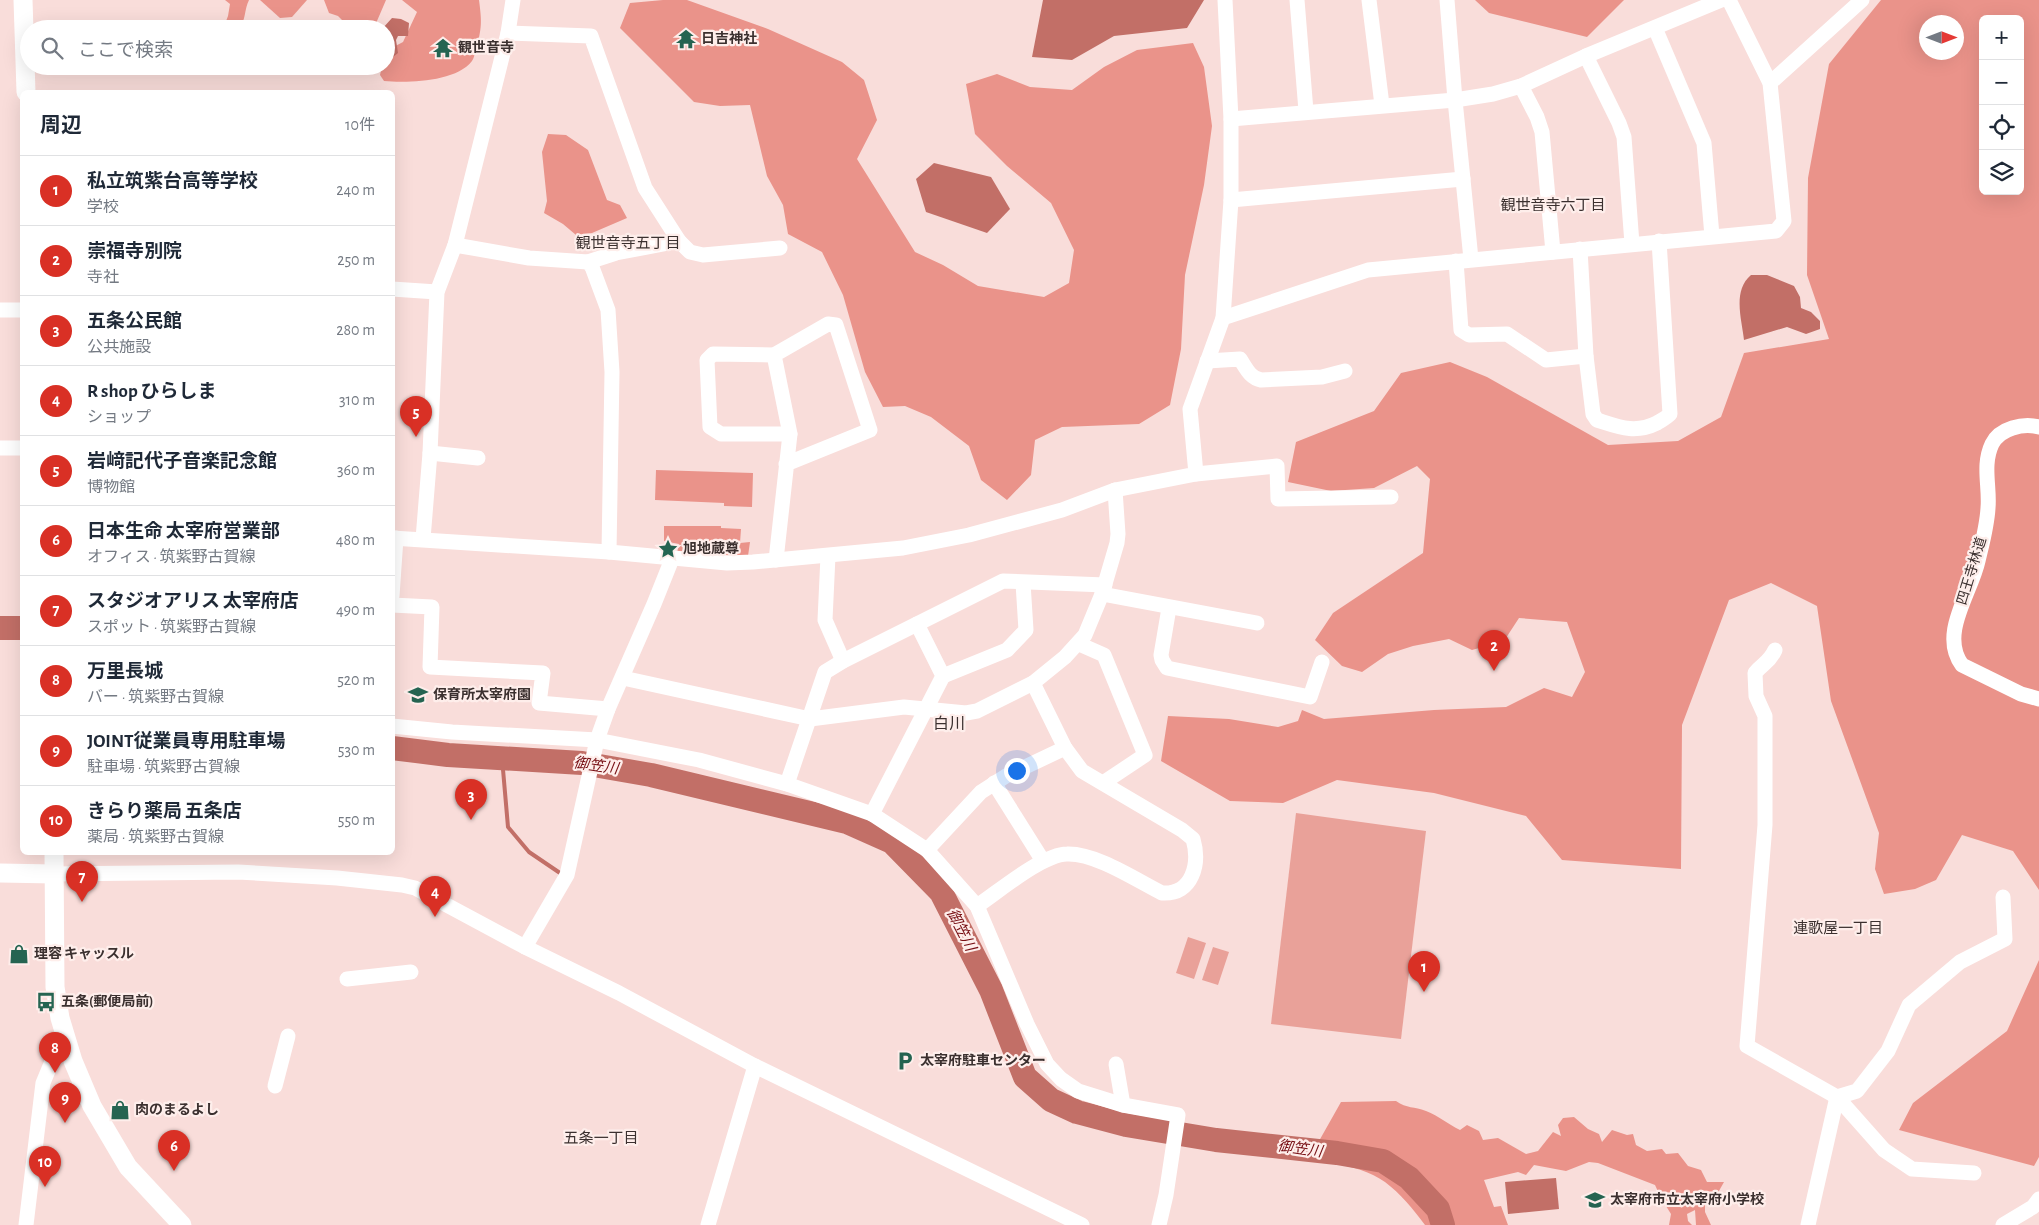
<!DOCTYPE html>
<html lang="ja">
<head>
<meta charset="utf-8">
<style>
	:root { --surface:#fff; --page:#f2f2f3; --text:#1f2937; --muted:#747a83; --line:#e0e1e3; --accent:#d93025 }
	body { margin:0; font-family:"Alegreya Sans","Noto Sans JP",sans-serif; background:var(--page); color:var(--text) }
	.controls { position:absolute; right:15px; top:15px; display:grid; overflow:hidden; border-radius:8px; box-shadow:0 5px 20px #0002 }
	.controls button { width:45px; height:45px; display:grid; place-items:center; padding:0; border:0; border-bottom:1px solid var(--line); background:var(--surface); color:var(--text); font:25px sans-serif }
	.compass { position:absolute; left:1919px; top:15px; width:45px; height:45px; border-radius:50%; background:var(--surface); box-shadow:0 5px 20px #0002; rotate:90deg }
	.you { position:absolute; left:1016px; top:770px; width:18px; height:18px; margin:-12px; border:4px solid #fff; border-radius:50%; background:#1a73e8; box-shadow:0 0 0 8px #1a73e833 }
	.badge { display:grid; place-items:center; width:32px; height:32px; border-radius:50%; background:var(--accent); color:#fff; font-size:16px; font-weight:700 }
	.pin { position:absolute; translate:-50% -41px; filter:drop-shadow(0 1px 2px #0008) }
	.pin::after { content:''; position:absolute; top:26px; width:18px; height:15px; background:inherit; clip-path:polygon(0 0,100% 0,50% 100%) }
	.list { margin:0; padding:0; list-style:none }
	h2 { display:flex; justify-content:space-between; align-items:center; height:65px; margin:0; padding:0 20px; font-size:21px }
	h2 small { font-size:16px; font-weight:400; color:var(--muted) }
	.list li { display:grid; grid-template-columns:32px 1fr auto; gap:15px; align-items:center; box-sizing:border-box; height:70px; padding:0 20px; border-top:1px solid var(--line) }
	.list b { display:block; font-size:19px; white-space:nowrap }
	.list p { margin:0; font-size:16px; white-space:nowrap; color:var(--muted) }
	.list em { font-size:16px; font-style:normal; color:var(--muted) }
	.icon { flex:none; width:28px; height:28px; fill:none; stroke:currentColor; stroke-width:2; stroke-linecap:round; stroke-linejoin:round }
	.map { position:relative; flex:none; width:2039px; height:1225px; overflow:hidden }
	.search { position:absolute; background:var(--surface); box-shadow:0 5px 20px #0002; left:20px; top:20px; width:375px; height:55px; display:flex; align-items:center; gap:12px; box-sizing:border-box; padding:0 18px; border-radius:28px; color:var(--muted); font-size:19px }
	.panel { position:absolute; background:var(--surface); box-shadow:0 5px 20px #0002; left:20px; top:90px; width:375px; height:765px; border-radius:8px }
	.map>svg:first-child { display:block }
</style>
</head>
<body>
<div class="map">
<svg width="2039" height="1225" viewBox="0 0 2039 1225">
	<rect width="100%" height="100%" fill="#f9ddda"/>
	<!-- green -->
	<g fill="#e9a199">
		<polygon points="1296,813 1426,831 1401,1039 1271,1024"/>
		<polygon points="1188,937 1206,943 1194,979 1176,973"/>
		<polygon points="1213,947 1229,952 1218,985 1202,980"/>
	</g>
	<!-- forest -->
	<g fill="#ea938a" fill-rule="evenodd">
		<path d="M225 0H249C244 10 246 20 239 29H223L228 16 230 4Z"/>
		<polygon points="260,0 307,0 292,17 280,18"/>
		<polygon points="324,0 386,0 374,28 339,29 342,20 338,16 329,13"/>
		<path d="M402 0H479C482 23 482 27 476 50 475 53 474 58 472 61 456 82 408 83 384 81L380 75 382 66H386V51L403 42 417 12Z"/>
		<polygon points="663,0 687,0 768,29 842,62 864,80 877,120 857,159 915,252 943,265 978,286 1044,297 1069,283 1074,250 1051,203 1007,166 975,134 966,84 997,74 1030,87 1072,90 1104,67 1137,50 1193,43 1204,67 1212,126 1204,185 1185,275 1181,349 1170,405 1139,424 1062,427 1035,440 1031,475 1007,500 981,480 969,446 931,417 905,406 883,407 865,372 843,295 822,252 788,234 783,205 767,176 750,105 720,106 694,102 620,28 630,3"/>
		<polygon points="1475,0 1624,0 1587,37 1489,13"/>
		<path d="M1881 0H2039V890L2013 851 1962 835 1936 880 1915 889 1884 894 1875 869 1879 833 1831 701 1817 606 1771 583 1729 600 1682 725 1681 869 1562 860 1526 816 1434 793 1337 780 1283 803 1230 801 1161 761 1168 716 1229 719 1278 727 1298 721 1302 710 1324 719 1434 710 1506 707 1544 688 1572 697 1585 672 1567 622 1519 618 1504 641 1472 650 1449 639 1413 646 1388 654 1362 672 1342 666 1315 640 1333 613 1423 553 1430 479 1417 466 1374 488 1331 491 1288 482 1296 442 1374 411 1401 373 1450 362 1487 377 1608 445 1678 441 1721 417 1744 353 1829 339 1807 275 1808 178 1829 64ZM1983 19H2020V191H1983ZM1926 22H1956V52H1926Z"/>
		<polygon points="548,134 566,135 588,150 607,200 620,205 627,218 592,233 576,235 563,224 544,213 547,201 542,152"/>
		<polygon points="656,470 753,473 752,507 724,506 724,503 655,500"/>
		<polygon points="664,526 721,526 721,528 741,529 740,543 750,542 748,556 677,553 679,544 664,541"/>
		<polygon points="2039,960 2039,1157 2034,1166 1899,1130 1913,1103 2007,1031"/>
		<path d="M1396 1101C1407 1109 1414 1106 1426 1111 1439 1116 1448 1124 1460 1130L1467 1125 1479 1131 1483 1140 1498 1138 1526 1154 1538 1151 1553 1132 1561 1136 1558 1125 1563 1118 1574 1117 1588 1129 1599 1134 1602 1142 1612 1130 1627 1135 1633 1134 1636 1145 1647 1151 1662 1149 1666 1154 1678 1153 1688 1166 1701 1170 1707 1182H1724L1715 1198 1705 1204V1212L1711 1225H1696L1695 1210 1687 1214 1688 1221 1692 1225H1669L1671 1214 1661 1198 1655 1185 1598 1163 1589 1162 1566 1171 1534 1165 1526 1175 1518 1172 1484 1180 1494 1207 1501 1206 1508 1225H1425C1413 1209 1401 1194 1385 1182 1357 1162 1310 1160 1276 1158L1274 1151 1319 1141 1341 1102Z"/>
	</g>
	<!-- water -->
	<g fill="#c26f67">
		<polygon points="1043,0 1204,0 1187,28 1114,36 1072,60 1032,57"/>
		<polygon points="392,18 401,19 409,23 408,36 398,36 396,40 398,53 393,57 386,58 386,29 382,29"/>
		<polygon points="934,163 991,177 1010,209 987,233 926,212 916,179"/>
		<path d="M1751 275H1767L1794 286 1800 297 1801 308 1811 312 1820 321V329L1806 334 1787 327 1744 340C1742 320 1732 291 1751 275Z"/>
		<polygon points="1556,1178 1559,1209 1508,1214 1505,1182"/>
	</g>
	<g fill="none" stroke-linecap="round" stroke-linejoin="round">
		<!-- stream -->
		<polyline stroke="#c26f67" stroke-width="4" points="502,758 508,827 529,852 560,873"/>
		<!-- river -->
		<g stroke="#c26f67" stroke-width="24">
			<polyline points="0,628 22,628"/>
			<polyline points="392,748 448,755 582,763 651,775 847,822 892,842 941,892 991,990 1025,1077 1051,1100 1077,1112 1126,1125 1216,1140 1337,1153 1383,1161 1409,1178 1438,1209 1443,1225"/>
		</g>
		<!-- minor -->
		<g stroke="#fff" stroke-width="15">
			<polyline points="1297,0 1306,111"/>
			<polyline points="1369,0 1382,105"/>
			<polyline points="1447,0 1455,100 1471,259"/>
			<polyline points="1655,28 1704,143 1712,236"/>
			<polyline points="508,33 591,36 645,188 679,241 616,253 588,262"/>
			<polyline points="1586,56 1619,123 1624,137 1632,244"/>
			<polyline points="1770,83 1862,0"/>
			<polyline points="1521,86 1537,117 1542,132 1553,252"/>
			<polyline points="1231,119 1455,100 1493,94 1521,86 1586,56 1721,0"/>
			<polyline points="1231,200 1463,179"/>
			<polyline points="679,241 690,252 703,255 780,248"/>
			<polyline points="455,245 529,258 588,262 592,267 608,310 612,372 609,552"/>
			<path d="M1580 249 1586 356 1593 414 1597 420C1619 427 1635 434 1657 423 1662 420 1666 418 1670 414L1659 241"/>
			<polyline points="1456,261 1461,330 1469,335 1507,334 1546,360 1586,356"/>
			<polyline points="392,289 437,292"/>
			<polyline points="0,310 22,310"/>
			<polyline points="1223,318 1368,270 1776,231 1784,221 1770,83 1729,0"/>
			<polyline points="774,355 713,354 707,360 710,427 721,434 790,434"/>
			<path d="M1207 361 1240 359C1246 368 1250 378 1261 380L1322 377 1345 371"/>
			<path d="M2039 427C2023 423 2000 428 1992 444 1982 465 1990 487 1988 508 1987 526 1982 544 1978 561 1971 593 1939 634 1962 665L2021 694 2039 699"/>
			<polyline points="0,448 22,448"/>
			<polyline points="430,453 478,458"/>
			<polyline points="1196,474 1277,466 1278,499 1391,497"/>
			<polyline points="392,538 609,552 727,563 753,562 903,548 969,535 1062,510 1115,490 1196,474 1190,409 1223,318 1231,200 1231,119 1225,0"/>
			<polyline points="423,539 430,453 437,292 455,245 508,33 513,0"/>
			<polyline points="828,556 825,620 843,661"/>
			<polyline points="776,560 790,434 774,355 828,324 836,325 870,430 786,464"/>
			<polyline points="1102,594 1257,623"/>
			<polyline points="392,596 396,538"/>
			<polyline points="392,605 432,607 430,667 543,673 539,703 608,709"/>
			<polyline points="1169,608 1161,655 1162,660 1167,668 1310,697 1322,662"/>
			<polyline points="1079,644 1104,655 1145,755 1103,783"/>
			<path d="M1775 650C1769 663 1763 663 1755 673L1756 696 1765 716V825L1747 1046 1837 1097 1884 1150 1912 1169 1974 1173"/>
			<polyline points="943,676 1007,650 1026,630 1023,583"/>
			<polyline points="623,678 810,719 904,707 966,713 977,711 1033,683 1065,657 1085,635 1102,594 1117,543 1118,534 1115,490"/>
			<polyline points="392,726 452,732 597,740 699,760 787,784 872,814 927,850 977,906 1027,1024 1047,1064 1061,1079 1078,1091 1123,1105 1178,1115 1166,1195 1159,1225"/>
			<polyline points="994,783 1043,861"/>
			<polyline points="787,784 825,672 843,661 1003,581 1105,585"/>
			<polyline points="872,814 943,676 917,624"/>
			<polyline points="927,850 981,792 1006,776 1065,748"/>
			<polyline points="54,874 238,872 337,878 402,885 415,888 525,947 619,993 755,1066 1082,1225"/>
			<path d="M977 906C998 892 1043 854 1067 854 1096 853 1136 880 1162 893 1193 895 1200 863 1193 839L1182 830 1082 771 1065 748 1033 683"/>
			<polyline points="525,947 567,875 597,740 608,709 654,604 672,559"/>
			<polyline points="347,979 411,972"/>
			<polyline points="1116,1064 1123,1105"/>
			<polyline points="275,1086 288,1036"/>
			<polyline points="26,1225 43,1083 55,1054 70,1051"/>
			<polyline points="708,1225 755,1066"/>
			<polyline points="1808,1225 1837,1097 1857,1091 1888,1051 1909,1005 1960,962 2005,939 2003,897"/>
			<polyline points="2003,1225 2033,1207 2039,1199"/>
		</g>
		<!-- major -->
		<g stroke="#fff" stroke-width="19">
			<polyline points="23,0 26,92"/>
			<polyline points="54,852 55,987 60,1018 73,1061 92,1106 128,1167 182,1225"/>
			<polyline points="0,873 54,874"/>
		</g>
	</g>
	<!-- icons -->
	<defs>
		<symbol id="temple-bare" viewBox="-9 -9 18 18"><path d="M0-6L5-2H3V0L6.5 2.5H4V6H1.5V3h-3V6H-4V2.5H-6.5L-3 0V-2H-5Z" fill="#256451" stroke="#feeeeb" stroke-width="2.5" paint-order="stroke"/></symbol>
		<symbol id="sight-bare" viewBox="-9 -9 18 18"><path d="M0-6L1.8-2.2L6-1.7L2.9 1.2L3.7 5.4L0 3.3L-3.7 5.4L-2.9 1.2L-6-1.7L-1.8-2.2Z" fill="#256451" stroke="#feeeeb" stroke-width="2.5" paint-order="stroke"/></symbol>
		<symbol id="school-bare" viewBox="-9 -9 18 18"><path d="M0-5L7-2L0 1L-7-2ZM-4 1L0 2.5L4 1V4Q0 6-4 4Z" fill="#256451" stroke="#feeeeb" stroke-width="2.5" paint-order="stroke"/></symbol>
		<symbol id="shop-bare" viewBox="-9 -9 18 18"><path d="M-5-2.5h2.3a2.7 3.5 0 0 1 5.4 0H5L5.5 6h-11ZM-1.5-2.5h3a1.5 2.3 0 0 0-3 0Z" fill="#256451" stroke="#feeeeb" stroke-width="2.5" paint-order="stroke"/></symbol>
		<symbol id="bus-bare" viewBox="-9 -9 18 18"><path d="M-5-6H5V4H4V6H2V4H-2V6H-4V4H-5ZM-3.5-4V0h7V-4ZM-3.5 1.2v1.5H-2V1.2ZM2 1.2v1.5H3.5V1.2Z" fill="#256451" stroke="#feeeeb" stroke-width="2.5" paint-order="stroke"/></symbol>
		<symbol id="parking-bare" viewBox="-9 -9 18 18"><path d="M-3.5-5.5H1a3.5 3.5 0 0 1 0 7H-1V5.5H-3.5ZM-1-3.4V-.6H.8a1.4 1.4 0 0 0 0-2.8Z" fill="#256451" stroke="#feeeeb" stroke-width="2.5" paint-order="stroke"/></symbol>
	</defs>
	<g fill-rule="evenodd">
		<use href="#temple-bare" x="672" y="25" width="28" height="28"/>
		<use href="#temple-bare" x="429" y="34" width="28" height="28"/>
		<use href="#sight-bare" x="654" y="535" width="28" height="28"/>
		<use href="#school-bare" x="404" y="681" width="28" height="28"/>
		<use href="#shop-bare" x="5" y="940" width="28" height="28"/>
		<use href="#bus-bare" x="32" y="988" width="28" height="28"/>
		<use href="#parking-bare" x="891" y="1047" width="28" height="28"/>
		<use href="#shop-bare" x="106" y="1096" width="28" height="28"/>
		<use href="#school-bare" x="1581" y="1186" width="28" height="28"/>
	</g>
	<g text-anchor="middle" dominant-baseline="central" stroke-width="4.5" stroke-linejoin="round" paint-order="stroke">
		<!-- poi labels -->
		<g font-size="14" font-weight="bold" fill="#3b302f" stroke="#feeeeb" text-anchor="start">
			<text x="701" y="39">日吉神社</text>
			<text x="458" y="48">観世音寺</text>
			<text x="683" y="549">旭地蔵尊</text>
			<text x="433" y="695">保育所太宰府園</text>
			<text x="34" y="954">理容 キャッスル</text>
			<text x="61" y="1002">五条(郵便局前)</text>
			<text x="920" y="1061">太宰府駐車センター</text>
			<text x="135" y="1110">肉のまるよし</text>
			<text x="1610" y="1200">太宰府市立太宰府小学校</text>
		</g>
		<!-- street labels -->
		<g font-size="14" fill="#3b302f" stroke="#feeeeb">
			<text transform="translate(1972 571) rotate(-73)">四王寺林道</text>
		</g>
		<!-- neighbourhood labels -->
		<g font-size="15" fill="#3b302f" stroke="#feeeeb">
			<text x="1553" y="205">観世音寺六丁目</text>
			<text x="628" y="243">観世音寺五丁目</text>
			<text x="1838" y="928">連歌屋一丁目</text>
			<text x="601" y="1138">五条一丁目</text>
		</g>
		<!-- water labels -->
		<g font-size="15" font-style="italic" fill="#760d12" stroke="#feeeeb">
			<text transform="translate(596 766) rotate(8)">御笠川</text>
			<text transform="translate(961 930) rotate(63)">御笠川</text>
			<text transform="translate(1300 1149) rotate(8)">御笠川</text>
		</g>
		<!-- quarter labels -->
		<g font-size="16" fill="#3b302f" stroke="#feeeeb">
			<text x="949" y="724">白川</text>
		</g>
	</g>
</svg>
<div class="controls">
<button>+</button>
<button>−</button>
<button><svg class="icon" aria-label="locate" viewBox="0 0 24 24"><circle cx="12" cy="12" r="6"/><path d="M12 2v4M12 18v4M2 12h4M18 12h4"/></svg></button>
<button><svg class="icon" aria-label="layers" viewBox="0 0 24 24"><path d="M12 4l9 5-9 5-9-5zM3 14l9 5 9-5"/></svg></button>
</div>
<svg class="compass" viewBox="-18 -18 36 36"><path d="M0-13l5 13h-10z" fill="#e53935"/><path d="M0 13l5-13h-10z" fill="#747a83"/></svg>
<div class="you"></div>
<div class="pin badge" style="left:1424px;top:992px">1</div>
<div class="pin badge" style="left:1494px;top:671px">2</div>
<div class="pin badge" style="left:471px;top:820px">3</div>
<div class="pin badge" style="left:435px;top:917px">4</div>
<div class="pin badge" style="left:416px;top:437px">5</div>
<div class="pin badge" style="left:174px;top:1171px">6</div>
<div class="pin badge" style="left:82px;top:902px">7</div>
<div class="pin badge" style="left:55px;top:1073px">8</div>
<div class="pin badge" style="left:65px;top:1123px">9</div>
<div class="pin badge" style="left:45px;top:1187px">10</div>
<div class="search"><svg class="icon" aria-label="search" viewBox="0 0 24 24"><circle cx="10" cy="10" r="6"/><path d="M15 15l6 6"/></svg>ここで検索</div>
<section class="panel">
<h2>周辺<small>10件</small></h2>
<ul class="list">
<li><span class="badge">1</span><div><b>私立筑紫台高等学校</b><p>学校</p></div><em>240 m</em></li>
<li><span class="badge">2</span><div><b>崇福寺別院</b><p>寺社</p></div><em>250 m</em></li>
<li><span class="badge">3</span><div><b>五条公民館</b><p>公共施設</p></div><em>280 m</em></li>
<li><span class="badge">4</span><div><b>R shop ひらしま</b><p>ショップ</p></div><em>310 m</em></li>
<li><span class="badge">5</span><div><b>岩﨑記代子音楽記念館</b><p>博物館</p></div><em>360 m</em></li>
<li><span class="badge">6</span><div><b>日本生命 太宰府営業部</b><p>オフィス · 筑紫野古賀線</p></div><em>480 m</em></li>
<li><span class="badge">7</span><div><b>スタジオアリス 太宰府店</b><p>スポット · 筑紫野古賀線</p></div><em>490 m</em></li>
<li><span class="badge">8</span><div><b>万里長城</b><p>バー · 筑紫野古賀線</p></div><em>520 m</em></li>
<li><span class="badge">9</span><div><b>JOINT従業員専用駐車場</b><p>駐車場 · 筑紫野古賀線</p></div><em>530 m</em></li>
<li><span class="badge">10</span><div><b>きらり薬局 五条店</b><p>薬局 · 筑紫野古賀線</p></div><em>550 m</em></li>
</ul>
</section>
</div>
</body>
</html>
